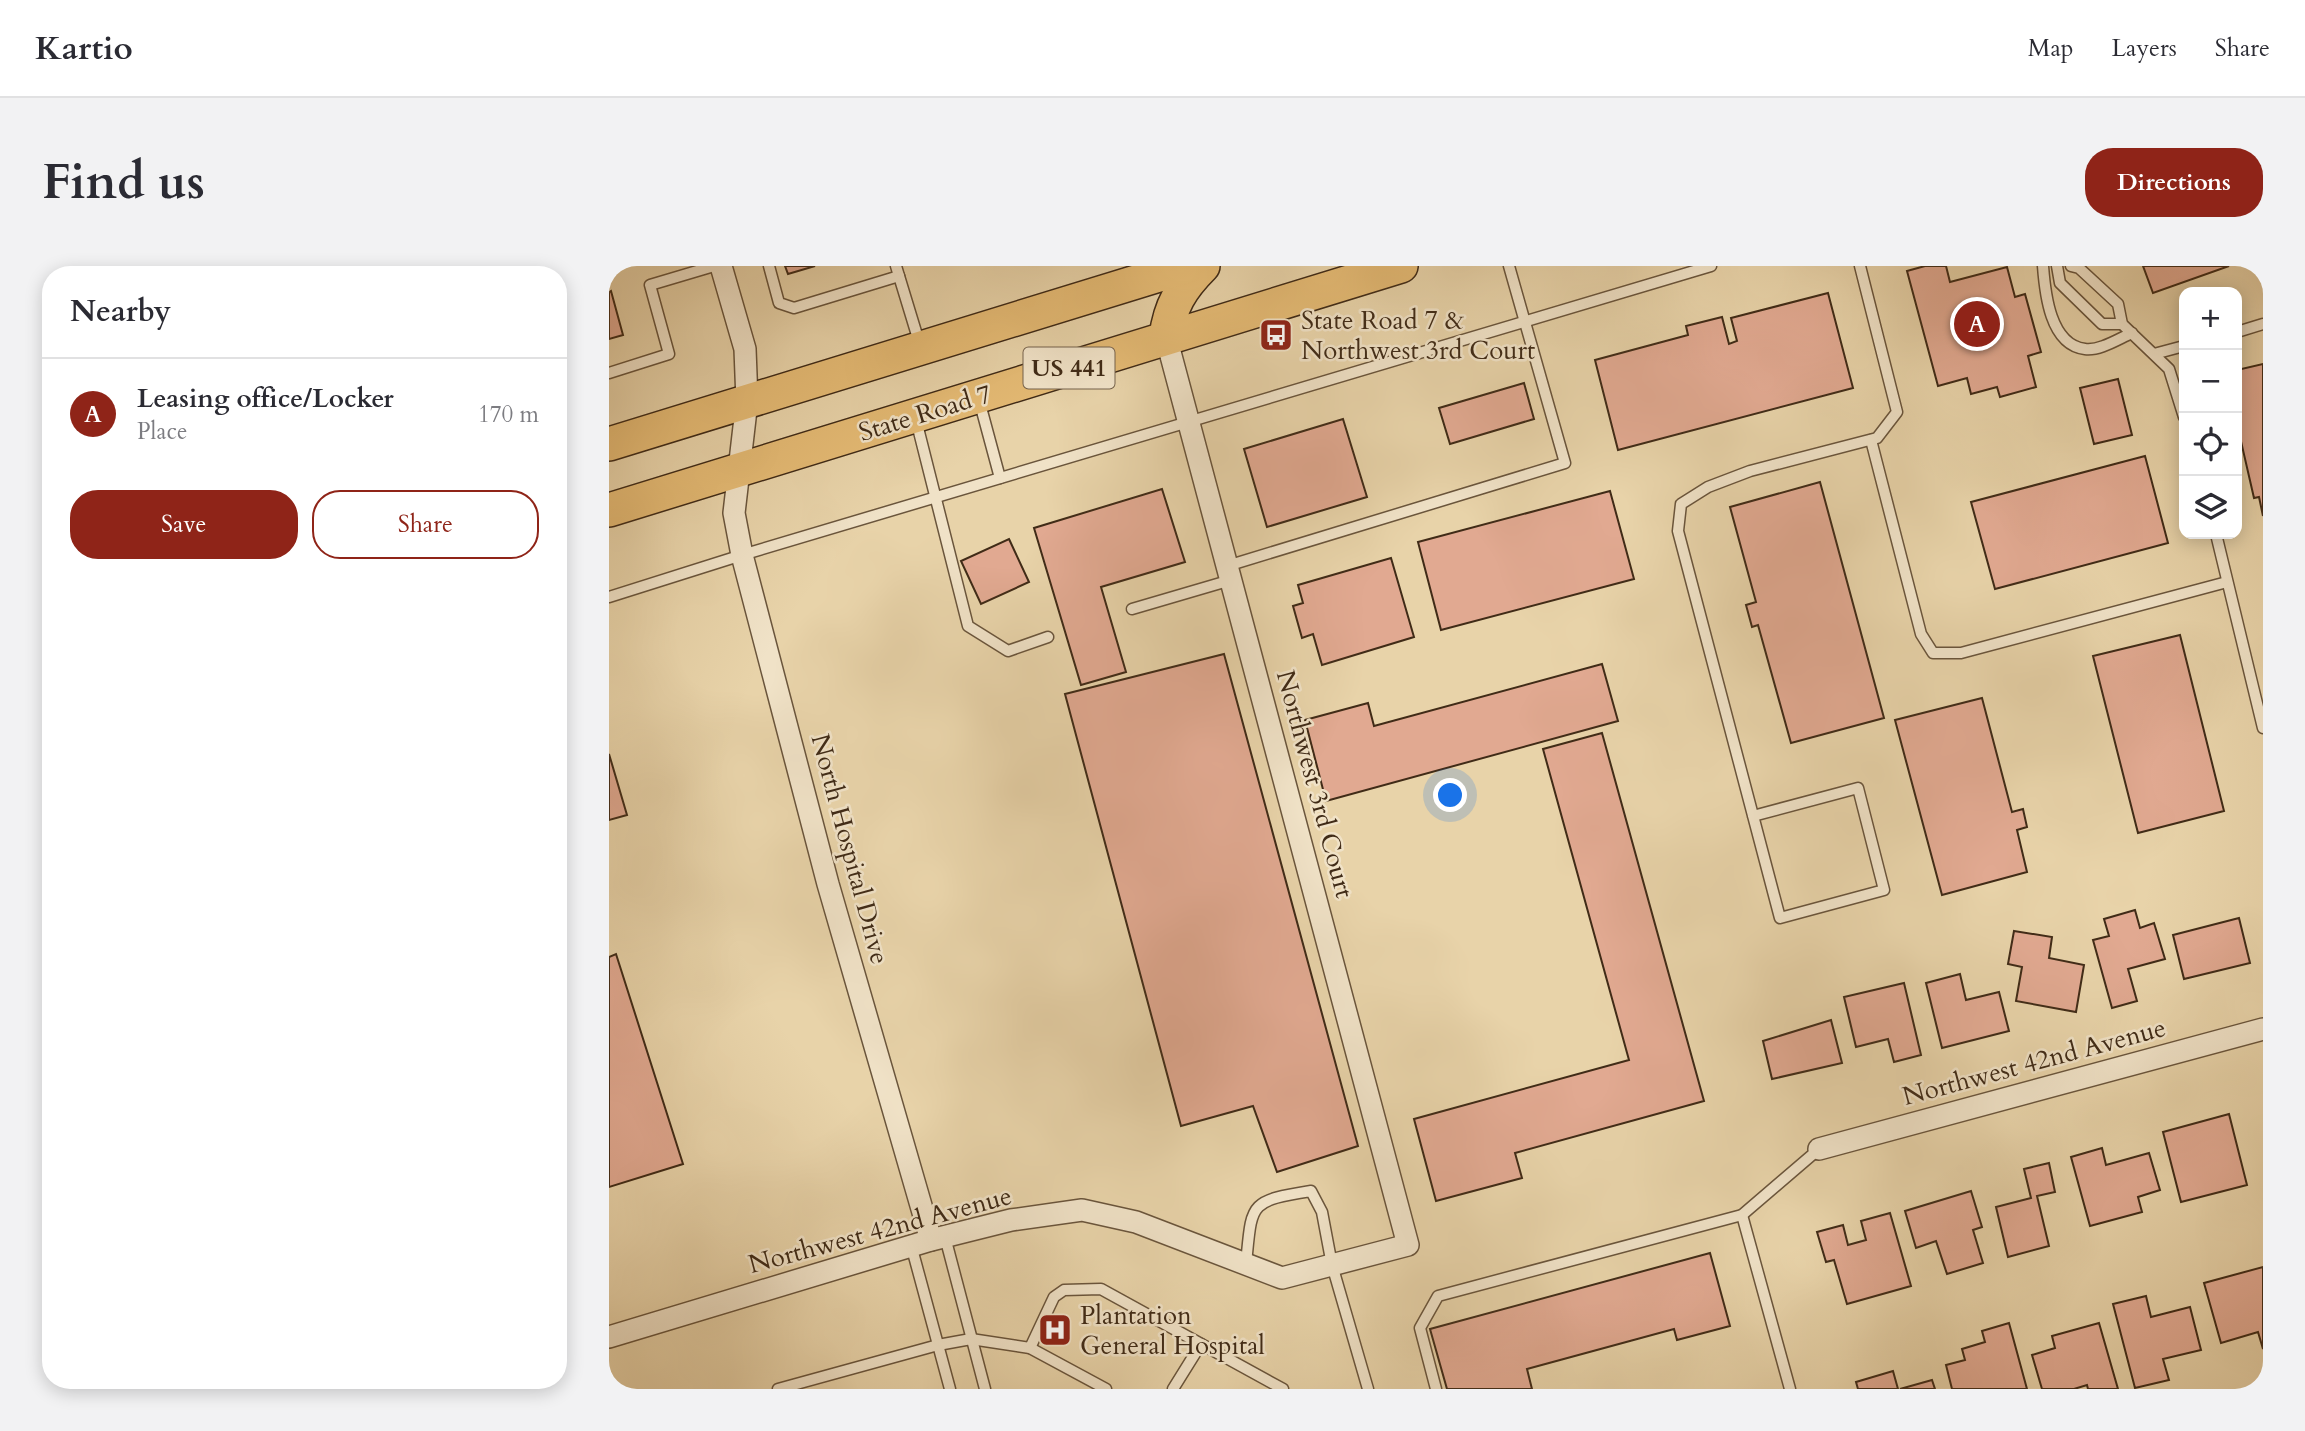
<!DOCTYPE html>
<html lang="en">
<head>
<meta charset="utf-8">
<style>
	:root { --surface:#fff; --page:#f2f2f3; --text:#2b2b33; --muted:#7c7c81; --line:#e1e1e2; --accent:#8f2418 }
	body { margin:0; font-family:Cardo,serif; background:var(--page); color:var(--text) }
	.controls { position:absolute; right:21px; top:21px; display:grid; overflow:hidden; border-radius:14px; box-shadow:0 4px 18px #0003 }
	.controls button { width:63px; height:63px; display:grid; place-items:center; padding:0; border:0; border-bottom:2px solid var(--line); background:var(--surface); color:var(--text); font:35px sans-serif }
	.you { position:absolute; left:842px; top:530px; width:24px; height:24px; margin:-18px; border:5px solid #fff; border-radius:50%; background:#1a73e8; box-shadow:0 0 0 10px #1a73e833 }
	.badge { display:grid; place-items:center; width:46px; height:46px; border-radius:50%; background:var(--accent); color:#fff; font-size:23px; font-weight:700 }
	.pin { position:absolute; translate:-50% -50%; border:4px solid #fff; box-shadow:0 2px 7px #0006 }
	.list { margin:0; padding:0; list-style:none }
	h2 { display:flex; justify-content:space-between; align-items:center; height:91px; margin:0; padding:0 28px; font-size:30px }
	h2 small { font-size:23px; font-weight:400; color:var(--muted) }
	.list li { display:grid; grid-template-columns:46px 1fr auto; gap:21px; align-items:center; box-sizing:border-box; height:112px; padding:0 28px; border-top:2px solid var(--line) }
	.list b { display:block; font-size:26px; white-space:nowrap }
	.list p { margin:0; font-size:23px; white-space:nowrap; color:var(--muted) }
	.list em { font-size:23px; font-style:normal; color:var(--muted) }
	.actions { display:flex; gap:14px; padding:21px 28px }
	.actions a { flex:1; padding:16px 0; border:2px solid var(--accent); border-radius:28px; text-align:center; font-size:24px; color:var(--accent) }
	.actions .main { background:var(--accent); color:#fff }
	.icon { flex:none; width:38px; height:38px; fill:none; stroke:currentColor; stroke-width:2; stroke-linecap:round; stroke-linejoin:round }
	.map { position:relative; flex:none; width:1654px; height:1123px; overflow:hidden; border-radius:28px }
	header { display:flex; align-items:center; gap:42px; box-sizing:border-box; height:98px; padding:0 35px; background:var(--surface); border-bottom:2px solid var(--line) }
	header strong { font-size:33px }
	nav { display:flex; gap:38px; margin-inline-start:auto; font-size:24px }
	.intro { display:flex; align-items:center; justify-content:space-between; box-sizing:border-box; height:168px; padding:0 42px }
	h1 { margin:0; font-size:49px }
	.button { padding:18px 32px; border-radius:28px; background:var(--accent); color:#fff; font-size:24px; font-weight:700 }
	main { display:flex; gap:42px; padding:0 42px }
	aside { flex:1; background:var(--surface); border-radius:28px; box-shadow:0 4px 18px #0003 }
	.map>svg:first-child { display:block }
</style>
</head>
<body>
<header>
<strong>Kartio</strong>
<nav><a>Map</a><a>Layers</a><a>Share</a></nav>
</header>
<div class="intro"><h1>Find us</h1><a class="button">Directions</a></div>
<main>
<aside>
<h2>Nearby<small></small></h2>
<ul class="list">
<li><span class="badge">A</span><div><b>Leasing office/Locker</b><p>Place</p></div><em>170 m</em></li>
</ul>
<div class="actions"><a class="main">Save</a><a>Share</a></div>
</aside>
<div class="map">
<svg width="1654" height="1123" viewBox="0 0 1654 1123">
	<rect width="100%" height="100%" fill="#e8d3a9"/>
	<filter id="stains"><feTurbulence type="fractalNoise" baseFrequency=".00286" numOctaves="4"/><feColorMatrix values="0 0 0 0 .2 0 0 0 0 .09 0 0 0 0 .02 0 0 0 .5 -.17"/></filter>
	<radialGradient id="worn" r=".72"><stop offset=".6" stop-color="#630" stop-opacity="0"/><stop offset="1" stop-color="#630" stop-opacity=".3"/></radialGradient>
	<!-- building -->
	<g fill="#e1a991" stroke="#402b17" stroke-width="2">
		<polygon points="176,0 206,0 179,8"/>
		<polygon points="1316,0 1337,0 1341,16 1398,1 1406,31 1416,28 1432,86 1419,90 1427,121 1391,131 1388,121 1362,128 1358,112 1329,120 1298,5"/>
		<polygon points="1534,0 1620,0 1544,27"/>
		<polygon points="2,25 14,69 0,73 0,26"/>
		<polygon points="1219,27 1244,122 1009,184 986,94 1079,69 1077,60 1113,51 1120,78 1128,75 1122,52"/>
		<polygon points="1654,98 1654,250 1650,231 1645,232 1628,158 1628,104"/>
		<polygon points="1509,113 1523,169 1485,178 1471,122"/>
		<polygon points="915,117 925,153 841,178 830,142"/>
		<polygon points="734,153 758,231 658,261 635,183"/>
		<polygon points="1536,190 1559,277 1386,323 1362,236"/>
		<polygon points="1211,216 1275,452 1182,477 1149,359 1143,361 1137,339 1147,336 1121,241"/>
		<polygon points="553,223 576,296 492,321 517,406 472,419 425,262"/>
		<polygon points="1001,225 1025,313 832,364 809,276"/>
		<polygon points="400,273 420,316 372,338 352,295"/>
		<polygon points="782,292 805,371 713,399 704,368 693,372 684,340 694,337 689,319"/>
		<polygon points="1571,369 1615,545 1529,567 1484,390"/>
		<polygon points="615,388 749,880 668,906 644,840 572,860 456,428"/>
		<polygon points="993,398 1009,455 717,535 696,454 759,437 765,460"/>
		<polygon points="1373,432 1403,546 1414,543 1418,561 1408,564 1418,606 1333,629 1286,454"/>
		<polygon points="993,467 1095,835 906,887 913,912 827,935 805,853 1020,794 934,483"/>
		<polygon points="0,488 18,549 0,554"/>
		<polygon points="1526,644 1531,662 1545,657 1556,693 1519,703 1528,735 1503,742 1484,674 1500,670 1495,653"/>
		<polygon points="1630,652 1641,697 1575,713 1564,669"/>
		<polygon points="1405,665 1443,671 1440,692 1475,699 1467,746 1407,735 1413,701 1399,698"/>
		<polygon points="7,688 74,898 0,921 0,691"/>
		<polygon points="1351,708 1357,734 1390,726 1400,765 1333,782 1317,717"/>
		<polygon points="1295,717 1312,789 1285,796 1279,773 1247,781 1235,731"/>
		<polygon points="1222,754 1233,797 1163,813 1154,775"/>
		<polygon points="1620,848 1638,919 1572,936 1554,866"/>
		<polygon points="1493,882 1497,899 1540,887 1551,924 1529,931 1533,946 1481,960 1462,891"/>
		<polygon points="1440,897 1446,926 1428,930 1440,980 1399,991 1387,941 1422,932 1415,903"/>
		<polygon points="1362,925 1373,961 1364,964 1374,997 1338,1008 1327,975 1307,982 1296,945"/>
		<polygon points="1281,947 1302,1020 1238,1038 1225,994 1217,996 1208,966 1234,959 1239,979 1257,974 1252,955"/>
		<polygon points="1101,987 1121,1060 1068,1074 1065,1063 918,1103 923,1123 838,1123 821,1063"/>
		<polygon points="1654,1001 1654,1083 1649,1066 1612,1077 1595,1017"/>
		<polygon points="1537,1030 1542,1051 1581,1041 1592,1084 1554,1093 1560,1114 1526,1122 1504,1038"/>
		<polygon points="1400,1057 1418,1123 1343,1123 1337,1099 1356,1094 1353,1083 1376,1076 1373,1065"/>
		<polygon points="1490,1057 1509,1123 1479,1123 1478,1119 1465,1123 1433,1123 1423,1089 1446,1082 1443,1070"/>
		<polygon points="1284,1105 1289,1123 1249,1123 1247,1116"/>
		<polygon points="1323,1114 1326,1123 1291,1123"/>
	</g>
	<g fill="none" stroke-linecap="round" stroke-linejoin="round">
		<defs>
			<g id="lane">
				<polyline points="160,0 170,37 185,42 290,10 287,0"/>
				<path d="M1434 0C1436 27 1441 79 1476 83 1491 85 1509 73 1523 67"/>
				<polyline points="1448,0 1451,17 1493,58 1513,58"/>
				<polyline points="1462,0 1470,2 1509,38 1513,58 1560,103 1575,151"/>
				<polyline points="290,10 311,79"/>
				<polyline points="1628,66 1654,58"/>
				<polyline points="1545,88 1575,80"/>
				<polyline points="0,107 60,88 41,19 105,0"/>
				<polyline points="370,134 391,212"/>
				<polyline points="307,154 359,360 399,385 439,371"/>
				<polyline points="1262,174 1312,368 1324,387 1352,387 1618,316"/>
				<polyline points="1607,268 1654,462"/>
				<polyline points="618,300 956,197 900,0"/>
				<polyline points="0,331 133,289 1102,0"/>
				<polyline points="523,343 622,314"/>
				<polyline points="1144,550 1249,522 1275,624 1171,652 1069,265 1072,238 1099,221 1141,205 1268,172 1288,146 1251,0"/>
				<polyline points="1133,949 1181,1123"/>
				<polyline points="336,971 376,1123"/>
				<polyline points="302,979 341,1123"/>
				<path d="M637 998C643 937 639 935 702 925L713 946 723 999 759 1123"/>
				<polyline points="421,1082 445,1031 455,1024 492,1023 674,1123"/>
				<polyline points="169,1123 329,1079 362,1073 421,1082 497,1123"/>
				<polyline points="564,1123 592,1078"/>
				<polyline points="827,1123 811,1062 829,1030 1133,949 1210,883"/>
			</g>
			<g id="street">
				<polyline points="112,0 136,83 138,135 125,247 133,289 219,618 322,974"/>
				<polyline points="1210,883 1654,763"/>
				<polyline points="0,1071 322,974 402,954 473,944 527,956 673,1012 799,979 557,71"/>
			</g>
			<g id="primary">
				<path d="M557 71C561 40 572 22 594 0"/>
				<polyline points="0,178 579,0"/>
				<polyline points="0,244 792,0"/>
			</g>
		</defs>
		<!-- lane casing -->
		<use href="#lane" stroke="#6a553c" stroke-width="13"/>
		<!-- street casing -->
		<use href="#street" stroke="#6a553c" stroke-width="24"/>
		<!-- primary casing -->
		<use href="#primary" stroke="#402b17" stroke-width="36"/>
		<!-- lane -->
		<use href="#lane" stroke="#f0e2c7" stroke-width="10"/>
		<!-- street -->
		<use href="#street" stroke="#f0e2c7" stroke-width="21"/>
		<!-- primary -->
		<use href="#primary" stroke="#e4ba74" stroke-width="33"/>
	</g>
	<!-- icons -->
	<defs>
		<symbol id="bus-square" viewBox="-11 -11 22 22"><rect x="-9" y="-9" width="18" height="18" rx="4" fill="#8f2418" stroke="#f0e2c7"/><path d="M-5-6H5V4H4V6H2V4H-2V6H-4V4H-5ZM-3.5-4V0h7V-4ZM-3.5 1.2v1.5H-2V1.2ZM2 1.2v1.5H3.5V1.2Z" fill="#fff"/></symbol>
		<symbol id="hospital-square" viewBox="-11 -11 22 22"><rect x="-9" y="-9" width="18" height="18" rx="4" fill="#8f2418" stroke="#f0e2c7"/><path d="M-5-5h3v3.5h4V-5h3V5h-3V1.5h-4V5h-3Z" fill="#fff"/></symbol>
	</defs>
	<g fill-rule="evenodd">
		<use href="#bus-square" x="648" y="50" width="38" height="38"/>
		<use href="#hospital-square" x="427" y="1045" width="38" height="38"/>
	</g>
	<g text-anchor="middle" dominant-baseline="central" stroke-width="5" stroke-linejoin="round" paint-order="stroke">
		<!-- shield labels -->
		<rect fill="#f0e2c7" stroke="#75624c" stroke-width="2" x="414.5" y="81.5" width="91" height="41" rx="5"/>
		<g font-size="24" font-weight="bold" fill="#402b17">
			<text x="460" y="102">US 441</text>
		</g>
		<!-- poi labels -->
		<g font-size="26" fill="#402b17" stroke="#f0e2c7" text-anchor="start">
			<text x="692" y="54">State Road 7 &amp;<tspan x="692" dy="30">Northwest 3rd Court</tspan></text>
			<text x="471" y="1049">Plantation<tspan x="471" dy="30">General Hospital</tspan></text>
		</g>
		<!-- street labels -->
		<g font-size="26" fill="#402b17" stroke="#f0e2c7">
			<text transform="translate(316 147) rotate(-17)">State Road 7</text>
			<text transform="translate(706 518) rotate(75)">Northwest 3rd Court</text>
			<text transform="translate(241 583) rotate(75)">North Hospital Drive</text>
			<text transform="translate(1425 796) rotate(-15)">Northwest 42nd Avenue</text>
			<text transform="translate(271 964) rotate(-15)">Northwest 42nd Avenue</text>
		</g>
	</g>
	<rect width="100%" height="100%" filter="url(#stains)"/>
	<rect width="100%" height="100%" fill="url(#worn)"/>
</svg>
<div class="controls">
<button>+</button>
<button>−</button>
<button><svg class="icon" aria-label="locate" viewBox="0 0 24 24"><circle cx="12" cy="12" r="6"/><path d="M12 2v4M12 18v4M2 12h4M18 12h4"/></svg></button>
<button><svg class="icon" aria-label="layers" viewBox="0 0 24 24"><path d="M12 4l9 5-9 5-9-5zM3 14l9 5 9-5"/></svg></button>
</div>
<div class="you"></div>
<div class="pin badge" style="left:1368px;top:58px">A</div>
</div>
</main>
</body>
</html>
